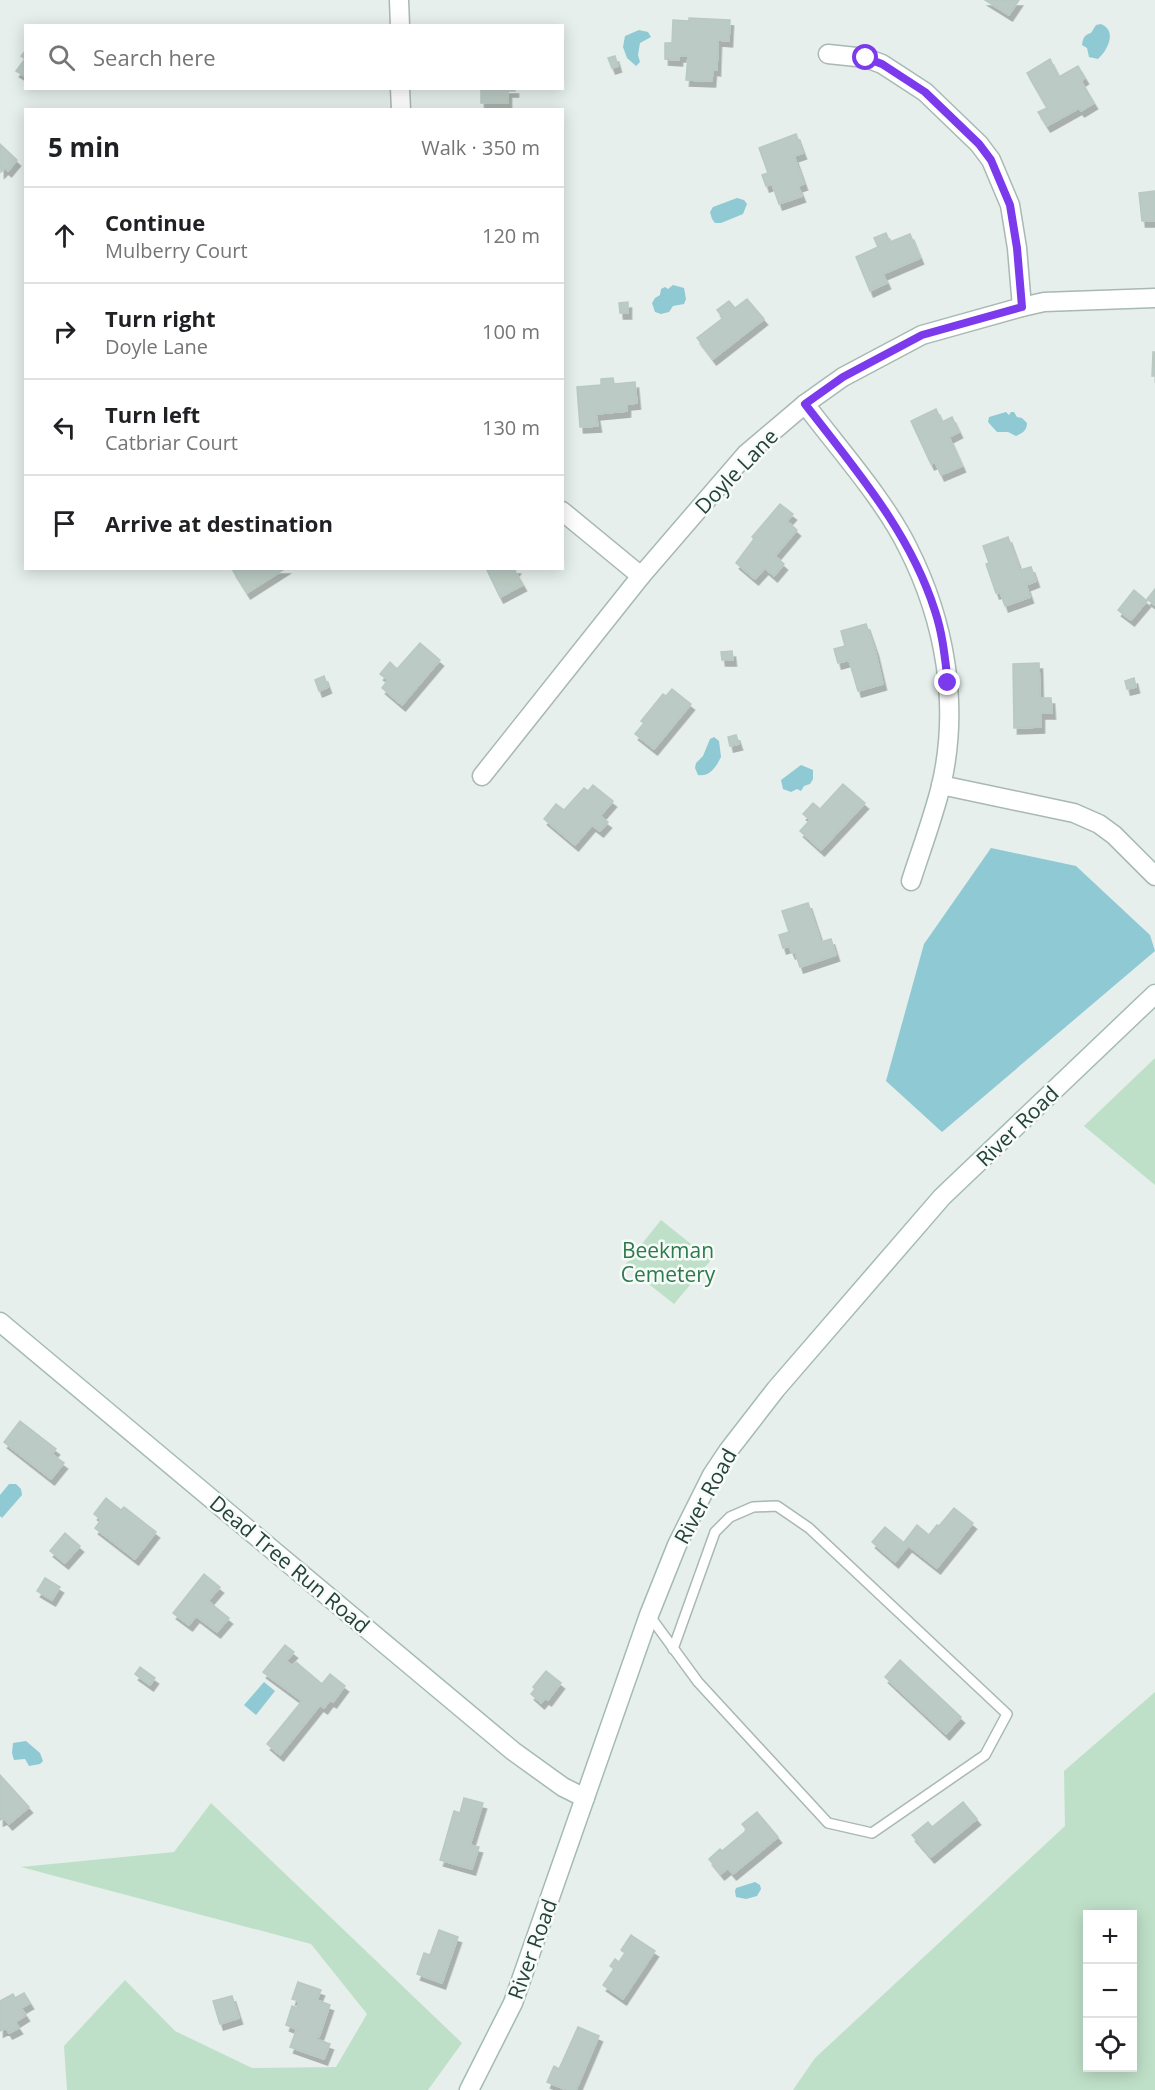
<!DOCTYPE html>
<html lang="en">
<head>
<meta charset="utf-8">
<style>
	:root { --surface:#fff; --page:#f6f6f6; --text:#202124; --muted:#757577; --line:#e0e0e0 }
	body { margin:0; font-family:"Open Sans",sans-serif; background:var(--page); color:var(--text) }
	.controls { position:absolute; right:18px; bottom:18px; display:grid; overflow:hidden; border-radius:0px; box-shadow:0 3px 15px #0003 }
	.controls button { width:54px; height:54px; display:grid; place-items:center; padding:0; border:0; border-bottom:2px solid var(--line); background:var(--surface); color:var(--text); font:30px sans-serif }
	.stop { position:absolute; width:18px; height:18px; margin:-14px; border:4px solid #7c3aed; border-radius:50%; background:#fff }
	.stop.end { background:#7c3aed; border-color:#fff; box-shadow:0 2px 6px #0008 }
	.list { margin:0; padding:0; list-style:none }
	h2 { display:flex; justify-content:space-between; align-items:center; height:78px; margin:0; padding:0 24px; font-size:26px }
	h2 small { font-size:20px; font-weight:400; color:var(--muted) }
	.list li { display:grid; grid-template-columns:39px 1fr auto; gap:18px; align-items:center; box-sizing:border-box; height:96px; padding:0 24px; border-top:2px solid var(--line) }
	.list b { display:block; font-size:22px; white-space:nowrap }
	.list p { margin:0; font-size:20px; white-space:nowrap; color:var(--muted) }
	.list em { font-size:20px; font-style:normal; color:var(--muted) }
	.icon { flex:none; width:33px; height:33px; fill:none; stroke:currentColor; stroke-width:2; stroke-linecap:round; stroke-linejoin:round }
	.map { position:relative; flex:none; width:1155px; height:2090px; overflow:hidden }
	.search { position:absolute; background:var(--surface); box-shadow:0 3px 15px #0003; left:24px; top:24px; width:540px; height:66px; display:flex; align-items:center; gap:15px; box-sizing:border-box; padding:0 21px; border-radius:0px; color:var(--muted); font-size:22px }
	.panel { position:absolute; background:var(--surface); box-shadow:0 3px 15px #0003; left:24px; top:108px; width:540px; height:462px; border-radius:0px }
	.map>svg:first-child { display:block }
</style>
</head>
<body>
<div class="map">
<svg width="1155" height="2090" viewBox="0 0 1155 2090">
	<defs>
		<filter id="shadow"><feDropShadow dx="3.5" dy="6" stdDeviation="0" flood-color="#0004"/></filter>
	</defs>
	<rect width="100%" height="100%" fill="#e6efeb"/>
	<!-- green -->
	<g fill="#bfe0c8" fill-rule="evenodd">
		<polygon points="1155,1058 1155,1185 1084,1126"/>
		<polygon points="661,1220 711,1260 674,1304 625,1265"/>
		<path d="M1155 1692V2090H793L815 2058 1065 1826 1064 1771ZM1088 1914H1132V2068H1088Z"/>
		<polygon points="211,1803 462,2043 428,2090 67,2090 64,2046 125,1980 175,2031 252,2068 336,2067 367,2014 311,1944 21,1867 174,1852"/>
	</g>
	<!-- water -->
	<g fill="#8ec9d4">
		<path d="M1101 24C1118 31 1107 51 1098 59L1089 57 1087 48 1082 45C1083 38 1084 35 1091 33L1096 25Z"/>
		<polygon points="639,30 648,32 651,37 640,43 638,55 640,62 636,66 627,58 623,47 625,36"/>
		<polygon points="737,198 744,200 747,204 743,214 721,223 715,223 712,219 710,212 713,207"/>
		<polygon points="673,285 684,288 686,299 684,304 673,306 669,312 661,314 655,312 652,303 655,298 660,295 661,289 665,287 668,289"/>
		<path d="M1006 412 1009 415 1011 412H1014L1017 417 1022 418 1027 423C1027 431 1022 433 1016 436L1008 432H997L988 422 989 417Z"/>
		<path d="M714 737 719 741 721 757C716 767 710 777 698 775L695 768 696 763 703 756 710 739Z"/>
		<polygon points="801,765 813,770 813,779 810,784 804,786 801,791 797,789 791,792 783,789 781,780"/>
		<polygon points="991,848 1076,866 1150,935 1155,951 942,1132 886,1081 924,944"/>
		<polygon points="9,1484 16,1484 21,1489 22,1495 2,1518 0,1516 0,1495"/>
		<polygon points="264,1682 275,1691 256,1715 244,1705"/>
		<polygon points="26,1741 40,1753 43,1761 40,1764 29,1766 25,1759 14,1760 12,1753 13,1743"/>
		<polygon points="755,1882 760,1885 761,1889 757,1896 746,1899 736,1897 735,1891 736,1888"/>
	</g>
	<!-- building -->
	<g fill="#bbcac4" stroke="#b8c9c2" stroke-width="1.5" filter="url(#shadow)">
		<polygon points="985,0 1019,0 1009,15"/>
		<polygon points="689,18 730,20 729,41 718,40 717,70 713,69 712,81 686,80 688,56 679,56 679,60 665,59 665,43 672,43 673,20 689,21"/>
		<polygon points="26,50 26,77 16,71 25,59 21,56"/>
		<polygon points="615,56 618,66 612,68 608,58"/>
		<polygon points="1050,59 1059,77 1078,66 1085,78 1081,81 1094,103 1081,111 1079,108 1047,126 1038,112 1047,108 1027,73"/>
		<polygon points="481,88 515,88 515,91 508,91 508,103 481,103"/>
		<polygon points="796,134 803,153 794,156 804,184 798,186 802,196 779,204 772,184 766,186 762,175 768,173 759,148"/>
		<polygon points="0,144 17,160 8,171 5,168 1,172"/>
		<polygon points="1155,191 1155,221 1142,221 1139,193"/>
		<polygon points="886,233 890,242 910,234 920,258 883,274 887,283 870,291 856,257 878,247 874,238"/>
		<polygon points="747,299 764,319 713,359 697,338 723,318 717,310 729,301 735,308"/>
		<polygon points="628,302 628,313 620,313 619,303"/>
		<polygon points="1153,352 1155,352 1155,376 1152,376"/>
		<polygon points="613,378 614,384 635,382 637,403 627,404 627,411 596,414 598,426 580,427 577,387 601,385 601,379"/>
		<polygon points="936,409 942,422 952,417 959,432 949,437 962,466 941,475 935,462 931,464 911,421"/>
		<polygon points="780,504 793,514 787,521 797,530 775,556 784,564 774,576 765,568 755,579 736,563 754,539 752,537"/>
		<polygon points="1008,537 1020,570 1031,567 1036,581 1026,585 1030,597 1005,606 1000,592 996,593 986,564 989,563 983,546"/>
		<polygon points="237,568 286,568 247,593 233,571"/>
		<polygon points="486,568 517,568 515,571 523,585 500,597"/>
		<polygon points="1155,589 1155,605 1147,599"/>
		<polygon points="1134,590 1147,601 1131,620 1118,610"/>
		<polygon points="866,624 875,650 883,684 858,691 849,660 838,663 834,649 845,646 841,631"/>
		<polygon points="420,643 440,660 402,705 382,688 388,680 380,674 390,662 397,669"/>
		<polygon points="732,651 733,660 722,660 721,652"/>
		<polygon points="1039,663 1040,698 1051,698 1052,713 1041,713 1041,727 1014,728 1013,664"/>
		<polygon points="324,676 328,687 319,691 315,680"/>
		<polygon points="1134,678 1136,687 1127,689 1125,681"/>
		<polygon points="672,689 691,704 654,749 635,734 644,723 641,721 663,694 666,696"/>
		<polygon points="736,735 739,744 730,746 728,737"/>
		<polygon points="843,784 865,803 821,850 800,831 810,820 803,814 813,803 820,809"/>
		<polygon points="593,785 613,801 600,816 608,822 600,831 592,825 575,845 544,819 556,804 564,810 584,788 588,791"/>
		<polygon points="808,903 821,942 831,939 836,955 800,967 795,952 792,953 789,946 783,948 779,935 789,932 782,911"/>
		<polygon points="20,1421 56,1449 52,1454 64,1463 51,1479 4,1442"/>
		<polygon points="106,1498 121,1510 124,1507 156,1532 135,1559 95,1528 101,1520 94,1514"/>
		<polygon points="954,1508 973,1523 937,1568 904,1542 917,1525 929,1535 937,1525 939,1526"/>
		<polygon points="885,1527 908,1546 895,1562 872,1542"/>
		<polygon points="65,1533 80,1546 65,1563 50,1551"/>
		<polygon points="204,1574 220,1587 208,1601 229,1618 217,1632 196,1616 189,1625 173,1613"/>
		<polygon points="45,1578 60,1587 52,1600 37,1591"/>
		<polygon points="285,1645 294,1652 286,1661 293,1666 296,1662 322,1684 330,1674 345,1686 333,1702 330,1700 324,1708 320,1705 280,1755 267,1744 302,1701 263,1672"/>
		<polygon points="900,1660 961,1717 946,1734 885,1677"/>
		<polygon points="140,1667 155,1678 150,1685 135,1674"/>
		<polygon points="546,1671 561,1683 548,1700 545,1698 541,1703 531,1694 535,1689 533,1687"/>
		<polygon points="0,1775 29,1807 9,1824 4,1818 0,1820"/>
		<polygon points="464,1798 483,1803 470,1845 479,1847 472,1869 440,1860 454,1811 460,1813"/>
		<polygon points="963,1802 977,1819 931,1857 912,1835 928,1822 932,1827"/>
		<polygon points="757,1812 778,1837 733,1874 728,1868 721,1874 709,1859 720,1849 722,1851 747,1830 742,1824"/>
		<polygon points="439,1930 458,1937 442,1983 417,1974 424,1953 430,1955"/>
		<polygon points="631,1935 655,1951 623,1999 603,1985 614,1969 610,1966 615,1959 619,1962 625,1953 621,1950"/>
		<polygon points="298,1982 321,1990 317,2000 330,2005 319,2037 317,2036 316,2039 330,2044 324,2059 290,2047 296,2031 299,2030 286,2025 292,2006 297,2008 299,2001 292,1999"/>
		<polygon points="24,1993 30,2003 21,2008 26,2015 15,2022 19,2028 9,2033 6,2028 0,2031 0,2001 13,1994 15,1998"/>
		<polygon points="232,1996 239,2018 220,2024 213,2001"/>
		<polygon points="578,2027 599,2036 576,2090 567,2090 547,2082 554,2066 559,2069"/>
	</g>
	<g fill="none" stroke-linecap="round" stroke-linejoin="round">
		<defs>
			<polyline id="lane" points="649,1615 698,1682 828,1823 872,1833 985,1755 1007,1714 809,1528 777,1506 753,1507 730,1517 715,1532 673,1649"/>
			<g id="street">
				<polyline points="399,0 400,26"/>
				<polyline points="828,54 866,58 882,64 925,92 979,144 991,160 1010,205 1017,248 1022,307"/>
				<polyline points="400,88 401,110"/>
				<path d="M805 404C838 448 884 499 908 548 945 621 960 705 941 786 933 818 921 850 911 881"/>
				<polyline points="562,511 641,576"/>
				<polyline points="482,776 641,576 746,454 805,404 843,377 922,335 1022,307 1044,302 1155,298"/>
				<polyline points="941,785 1074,813 1099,824 1114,835 1155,876"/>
			</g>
			<g id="secondary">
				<polyline points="0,1322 513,1751 563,1787 585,1798"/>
				<polyline points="469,2090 513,2003 649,1615 677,1545 712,1475 728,1451 776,1389 942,1197 1155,994"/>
			</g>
		</defs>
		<!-- lane casing -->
		<use href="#lane" stroke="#a8b8b2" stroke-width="12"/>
		<!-- street casing -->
		<use href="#street" stroke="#a8b8b2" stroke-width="21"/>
		<!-- secondary casing -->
		<use href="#secondary" stroke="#a4bbb3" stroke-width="21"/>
		<!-- lane -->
		<use href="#lane" stroke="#fff" stroke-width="9"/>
		<!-- street -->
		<use href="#street" stroke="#fff" stroke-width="18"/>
		<!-- secondary -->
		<use href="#secondary" stroke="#fff" stroke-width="18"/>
	</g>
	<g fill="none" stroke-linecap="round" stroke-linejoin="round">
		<!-- route -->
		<path stroke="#7c3aed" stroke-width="8" d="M866 58 882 64 925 92 979 144 991 160 1010 205 1017 248 1022 307 922 335 843 377 805 404C855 469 910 532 935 611 943 635 945 659 948 683"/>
	</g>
	<g text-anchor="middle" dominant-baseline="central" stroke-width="5" stroke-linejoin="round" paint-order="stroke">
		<!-- street labels -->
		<g font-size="21" fill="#24423a" stroke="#f7fbf9">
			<text transform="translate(736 471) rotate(-46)">Doyle Lane</text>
			<text transform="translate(1017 1126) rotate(-44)">River Road</text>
			<text transform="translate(705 1496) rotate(-61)">River Road</text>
			<text transform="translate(290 1564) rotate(40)">Dead Tree Run Road</text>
			<text transform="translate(532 1949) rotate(-70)">River Road</text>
		</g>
		<!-- park labels -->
		<g font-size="21" fill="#2d7a4b" stroke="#f7fbf9">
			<text x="668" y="1250">Beekman<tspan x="668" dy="24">Cemetery</tspan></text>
		</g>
	</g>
</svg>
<div class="controls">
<button>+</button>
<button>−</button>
<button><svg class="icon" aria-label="locate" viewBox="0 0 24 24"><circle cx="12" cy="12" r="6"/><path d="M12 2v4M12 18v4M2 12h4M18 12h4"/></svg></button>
</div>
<div class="stop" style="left:866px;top:58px"></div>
<div class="stop end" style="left:948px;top:683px"></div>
<div class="search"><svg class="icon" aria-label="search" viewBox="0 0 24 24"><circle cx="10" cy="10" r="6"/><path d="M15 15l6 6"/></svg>Search here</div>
<section class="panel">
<h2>5 min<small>Walk · 350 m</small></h2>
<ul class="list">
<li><svg class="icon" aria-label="ahead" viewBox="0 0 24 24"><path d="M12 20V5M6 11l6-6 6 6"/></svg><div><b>Continue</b><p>Mulberry Court</p></div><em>120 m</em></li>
<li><svg class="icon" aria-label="right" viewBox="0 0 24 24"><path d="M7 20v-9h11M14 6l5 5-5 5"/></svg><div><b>Turn right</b><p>Doyle Lane</p></div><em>100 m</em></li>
<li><svg class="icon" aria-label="left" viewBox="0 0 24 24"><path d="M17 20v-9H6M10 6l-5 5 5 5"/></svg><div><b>Turn left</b><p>Catbriar Court</p></div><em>130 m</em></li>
<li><svg class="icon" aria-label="arrive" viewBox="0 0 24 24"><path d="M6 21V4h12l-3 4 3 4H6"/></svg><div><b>Arrive at destination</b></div></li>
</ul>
</section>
</div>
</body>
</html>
